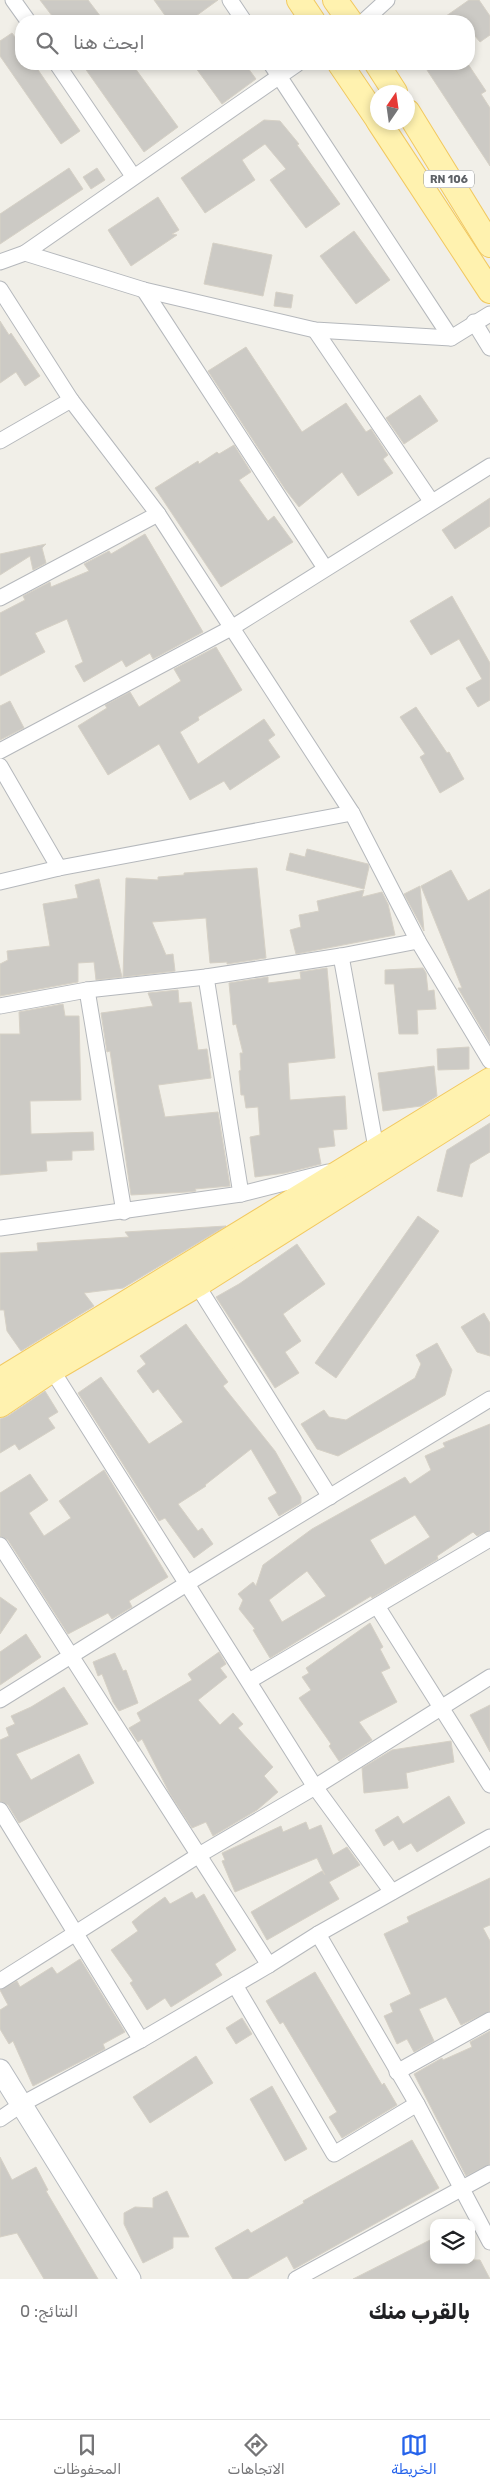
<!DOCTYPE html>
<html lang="ar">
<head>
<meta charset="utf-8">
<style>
	:root { --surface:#fff; --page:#f6f6f6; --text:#202124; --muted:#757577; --line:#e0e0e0; --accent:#2563eb }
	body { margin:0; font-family:Rubik,Vazirmatn,sans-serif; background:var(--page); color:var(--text); direction:rtl }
	.controls { position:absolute; right:15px; bottom:15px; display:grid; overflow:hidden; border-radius:10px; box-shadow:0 2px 8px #0003 }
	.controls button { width:45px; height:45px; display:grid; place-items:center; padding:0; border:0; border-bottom:1px solid var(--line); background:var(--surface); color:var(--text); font:25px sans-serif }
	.compass { position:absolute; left:370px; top:85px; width:45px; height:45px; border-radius:50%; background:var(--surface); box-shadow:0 2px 8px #0003; rotate:13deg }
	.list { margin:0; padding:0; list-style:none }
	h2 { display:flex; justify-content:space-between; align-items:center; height:65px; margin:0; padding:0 20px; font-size:21px }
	h2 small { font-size:16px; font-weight:400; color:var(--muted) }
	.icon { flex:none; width:28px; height:28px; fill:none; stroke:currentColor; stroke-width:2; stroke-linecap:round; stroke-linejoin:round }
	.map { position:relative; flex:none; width:490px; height:2279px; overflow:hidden; direction:ltr }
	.search { position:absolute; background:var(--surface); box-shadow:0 2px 8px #0003; left:15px; right:15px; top:15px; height:55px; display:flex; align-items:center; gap:12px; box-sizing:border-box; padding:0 18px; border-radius:20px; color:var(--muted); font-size:19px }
	.sheet { height:140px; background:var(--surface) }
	nav { display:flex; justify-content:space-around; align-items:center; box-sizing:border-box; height:70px; border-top:1px solid var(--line); background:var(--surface); font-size:14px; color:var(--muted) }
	nav a { display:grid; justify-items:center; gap:2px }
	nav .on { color:var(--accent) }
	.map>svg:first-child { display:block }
</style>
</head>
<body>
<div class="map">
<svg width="490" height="2279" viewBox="0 0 490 2279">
	<rect width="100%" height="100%" fill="#f1efe8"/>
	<!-- building -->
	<g fill="#cccac5" stroke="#d6d1c6" fill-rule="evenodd">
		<polygon points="40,0 88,0 104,21 56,21"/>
		<polygon points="154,0 218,0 189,21 169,21"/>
		<polygon points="469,0 479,0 490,16 490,35 480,42 475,36 469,34 469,21 439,21"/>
		<polygon points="12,33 21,45 21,64 34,64 80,131 61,144 0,56 0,41"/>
		<polygon points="82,64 132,64 178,127 144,152"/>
		<polygon points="193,64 245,64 256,79 222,104"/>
		<polygon points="423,64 468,64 486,91 481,94 490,108 490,166"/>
		<polygon points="264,120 280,121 299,144 297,145 340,204 306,228 270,180 286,169 265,144 242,160 255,180 205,213 181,178"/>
		<polygon points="69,168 83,189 0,244 0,214"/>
		<polygon points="97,168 105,180 91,189 83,177"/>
		<polygon points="158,197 179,230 172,234 177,235 131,266 108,230"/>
		<polygon points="354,231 390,280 356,304 320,256"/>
		<polygon points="213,243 272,255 263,296 204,284"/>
		<polygon points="276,292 293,295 291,308 274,306"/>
		<polygon points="0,321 9,335 11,333 40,376 25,386 16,372 0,383"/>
		<polygon points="246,347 302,432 346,403 366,432 371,429 388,455 383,459 393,473 358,496 342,472 299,507 285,489 208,371"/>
		<polygon points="420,395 438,421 404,444 386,418"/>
		<polygon points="234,445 251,472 239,480 268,521 274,516 293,542 221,587 155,488 198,461 199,464 217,452 219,454"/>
		<polygon points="490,498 490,526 455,549 442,530"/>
		<polygon points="145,534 203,632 153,659 150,653 126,667 122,660 84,682 75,666 83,662 67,619 35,633 45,652 0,676 0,613 25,600 23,596 50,582 51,587 89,571 84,564 109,551 111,554"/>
		<polygon points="46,544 42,548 46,563 33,570 30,556 0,575 0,554"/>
		<polygon points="452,596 490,663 490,700 478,707 466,688 482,679 459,639 431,655 410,621"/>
		<polygon points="216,647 242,690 198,717 199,720 180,732 198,764 264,719 275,735 268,740 280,757 230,790 224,781 190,800 159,744 108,775 78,726 107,708 105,705 130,692 139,707 181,681 174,669"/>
		<polygon points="10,701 24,728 0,740 0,706"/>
		<polygon points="416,707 447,753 449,752 464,779 440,793 420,757 425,754 400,717"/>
		<polygon points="307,849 368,864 369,867 364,889 286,870 290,853 305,857"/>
		<polygon points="257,868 266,958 227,964 227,962 210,963 206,918 152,922 166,955 173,954 175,971 123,977 126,878 158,880 158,877 184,875 184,873"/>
		<polygon points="451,870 468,901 490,889 490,1043 458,988 462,988 421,886"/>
		<polygon points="99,879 122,977 96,980 94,962 78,963 78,982 0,996 0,964 8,960 7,951 50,946 43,904 78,898 75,885"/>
		<polygon points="420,886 424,931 404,894"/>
		<polygon points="364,890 362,897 382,892 388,904 395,935 296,954 290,930 301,927 299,915 319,911 317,901"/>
		<polygon points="327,968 335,1058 288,1063 290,1100 345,1096 347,1129 333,1130 335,1146 318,1148 321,1164 285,1173 255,1177 250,1137 260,1135 258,1107 246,1108 244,1095 241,1095 239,1071 241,1070 240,1053 243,1053 236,1024 233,1025 229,983 268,977 268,983 301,979 300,972"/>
		<polygon points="423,968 426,973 428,991 434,990 436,1009 417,1010 418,1034 399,1034 394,984 385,984 385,970"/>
		<polygon points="178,990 179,1003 191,1002 198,1050 207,1049 211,1078 158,1085 165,1117 218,1112 230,1186 195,1189 196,1191 187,1192 131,1195 110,1051 107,1052 101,1013 153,1006 148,993"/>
		<polygon points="63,1004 65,1016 79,1016 81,1100 30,1101 31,1134 93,1132 94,1150 72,1151 72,1160 46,1161 47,1171 0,1175 0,1034 20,1034 19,1012"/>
		<polygon points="469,1047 469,1069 438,1070 437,1049"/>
		<polygon points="434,1066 437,1096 421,1106 383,1111 378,1073"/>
		<polygon points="490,1123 490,1152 470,1164 462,1197 437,1191 447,1150"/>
		<polygon points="418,1216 439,1231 336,1378 315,1363"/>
		<polygon points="226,1226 123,1288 84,1293 94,1306 21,1351 7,1331 4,1310 0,1310 0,1253 38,1251 37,1243 129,1237 125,1232"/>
		<polygon points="297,1244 325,1284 283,1314 301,1341 285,1352 299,1373 275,1388 216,1297 239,1284"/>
		<polygon points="484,1313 490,1323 490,1356 477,1352 461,1327"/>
		<polygon points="186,1324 228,1382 223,1386 275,1451 301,1497 301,1503 279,1516 268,1498 277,1493 251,1449 205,1485 206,1486 178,1504 198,1531 202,1528 213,1544 194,1558 165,1518 159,1521 78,1393 101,1377 149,1444 183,1422 158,1389 153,1393 137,1371 146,1364 140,1356"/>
		<polygon points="437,1343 452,1370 445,1395 338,1456 317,1449 301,1424 324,1410 329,1417 346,1420 415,1378 421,1364 416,1355"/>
		<polygon points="45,1391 58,1412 48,1418 55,1428 19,1450 15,1444 0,1453 0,1419 8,1416"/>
		<path d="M490 1424V1530L477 1536 473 1532 437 1556 438 1559 372 1598 371 1596 270 1658 253 1630 255 1629 239 1609 243 1600 238 1594 253 1582 256 1586 263 1565 312 1529 405 1477 410 1484 431 1470 425 1456 445 1447 443 1443ZM415 1515 430 1537 385 1565 370 1540ZM307 1571 326 1596 282 1622 269 1600Z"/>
		<polygon points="104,1470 168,1577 129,1601 132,1607 112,1619 108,1613 68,1634 8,1540 0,1536 0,1493 30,1474 48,1500 29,1513 44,1536 71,1518 59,1501"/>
		<polygon points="0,1597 17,1609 0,1634"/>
		<polygon points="370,1623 383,1647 380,1649 390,1668 381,1672 397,1702 359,1722 372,1740 339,1761 329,1746 331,1744 299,1698 311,1690 302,1677 309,1673 306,1668"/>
		<polygon points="26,1634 41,1657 0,1685 0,1652"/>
		<polygon points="219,1652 226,1664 220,1668 227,1677 198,1700 220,1725 233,1713 243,1724 238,1728 273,1767 264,1776 278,1792 257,1810 213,1836 206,1822 192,1828 170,1794 142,1739 138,1742 129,1728 141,1721 137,1713 192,1680 188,1674"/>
		<polygon points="115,1653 123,1671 126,1670 138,1703 119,1711 113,1702 102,1674 98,1676 93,1662"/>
		<polygon points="64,1687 88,1724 16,1754 31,1780 79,1754 94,1783 19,1823 8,1805 0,1801 0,1740 9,1736 6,1728 15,1724 11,1716 31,1707"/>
		<polygon points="490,1705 490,1752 470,1715"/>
		<polygon points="451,1741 454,1762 406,1773 408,1788 364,1793 362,1768 392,1750"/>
		<polygon points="449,1796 465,1823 417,1852 411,1843 399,1850 393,1840 384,1846 375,1830 398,1816 403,1824"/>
		<polygon points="306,1822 309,1830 321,1825 333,1855 347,1847 360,1865 329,1882 339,1899 267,1940 251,1912 322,1871 325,1875 317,1858 235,1892 222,1861 225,1860 222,1853 281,1826 283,1832"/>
		<polygon points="490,1878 490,1925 483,1928 490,1941 490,2011 461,2025 446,1997 419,2009 434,2041 414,2052 407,2039 397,2044 384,2016 393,2012 390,2004 411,1994 384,1934 409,1922 407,1917"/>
		<polygon points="192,1892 196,1899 204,1894 236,1950 215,1964 222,1975 171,2007 165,1998 147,2010 130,1983 133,1981 111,1950 138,1931 132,1922 144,1912 165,1897 170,1904"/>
		<polygon points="80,1959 125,2032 103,2044 105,2049 33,2086 13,2041 9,2044 0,2029 0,2010 8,2005 0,1990 17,1981 20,1987 52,1967 57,1974"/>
		<polygon points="315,1972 382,2085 384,2083 397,2105 342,2138 329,2117 337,2112 283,2022 280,2024 266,2001"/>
		<polygon points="242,2018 252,2034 236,2044 226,2028"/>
		<polygon points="490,2031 490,2164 466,2176 414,2074 442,2058 443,2060 472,2047 470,2042"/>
		<polygon points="196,2056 213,2083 150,2123 133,2097"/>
		<polygon points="272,2086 307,2149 285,2161 250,2099"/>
		<polygon points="412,2140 439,2188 294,2269 287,2256 247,2279 233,2279 215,2248 248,2229 251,2233 304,2203 303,2201"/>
		<polygon points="0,2157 12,2180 36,2167 48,2190 46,2191 98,2279 44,2279 17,2233 0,2237"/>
		<polygon points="167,2191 189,2237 173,2237 173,2248 143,2263 124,2224 124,2213 135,2207 153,2208 153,2198"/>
		<polygon points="434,2238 434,2260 480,2260 490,2279 353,2279"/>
	</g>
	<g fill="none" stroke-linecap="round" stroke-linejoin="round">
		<defs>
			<g id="street">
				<polyline points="13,0 28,21"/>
				<polyline points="230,0 244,21"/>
				<polyline points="364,21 387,0"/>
				<polyline points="57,64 133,176"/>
				<polyline points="271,64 451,338"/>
				<polyline points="25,253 144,290 315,330 451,338 490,314"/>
				<polyline points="0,262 25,253 297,64"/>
				<polyline points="0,289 71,400 158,514 352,813 418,941 490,1061"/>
				<polyline points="144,290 325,568"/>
				<polyline points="474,322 490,348"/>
				<polyline points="315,330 431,501"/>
				<polyline points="0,441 71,400"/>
				<polyline points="0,598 158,514"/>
				<polyline points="0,751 233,627 490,466"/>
				<polyline points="0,766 59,868"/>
				<polyline points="0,882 59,868 352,813"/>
				<polyline points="341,956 376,1148"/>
				<polyline points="206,977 241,1194"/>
				<polyline points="87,990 124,1212"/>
				<polyline points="0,1006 87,990 206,977 341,956 418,941"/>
				<polyline points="0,1228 241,1194 328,1172"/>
				<polyline points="197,1285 330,1497"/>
				<polyline points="52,1370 315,1787 392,1892"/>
				<polyline points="0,1545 269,1965"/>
				<polyline points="377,1606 490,1785"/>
				<polyline points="249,1681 490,1539"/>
				<polyline points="0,1700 188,1583 490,1399"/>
				<polyline points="0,1810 141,2040"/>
				<polyline points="318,1934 417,2104 490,2242"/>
				<polyline points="0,1981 199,1855 315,1787 490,1677"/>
				<polyline points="235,1985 334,2154 417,2104"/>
				<polyline points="397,2072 490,2020"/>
				<polyline points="0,2119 22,2104 141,2040 269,1965 318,1934 490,1837"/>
				<polyline points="296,2279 490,2173"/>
			</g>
			<polyline id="secondary" points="0,2070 130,2279"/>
			<g id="primary">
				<polyline points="299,0 313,21"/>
				<polyline points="335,0 350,21"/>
				<polyline points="340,64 378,120"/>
				<polyline points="377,64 395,92"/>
				<polyline points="408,112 490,245"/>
				<polyline points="379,122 490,291"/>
				<polyline points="0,1380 490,1080"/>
				<polyline points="0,1405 52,1370 197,1285 490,1100"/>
			</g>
		</defs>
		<!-- street casing -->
		<use href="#street" stroke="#b5b8bc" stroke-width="17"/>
		<!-- secondary casing -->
		<use href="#secondary" stroke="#b6babf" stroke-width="23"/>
		<!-- primary casing -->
		<use href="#primary" stroke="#f2c960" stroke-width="26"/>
		<!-- street -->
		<use href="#street" stroke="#fff" stroke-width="15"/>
		<!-- secondary -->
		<use href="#secondary" stroke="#fff" stroke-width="21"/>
		<!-- primary -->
		<use href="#primary" stroke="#fff2af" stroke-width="24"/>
	</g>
	<g text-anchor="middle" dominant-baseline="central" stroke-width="4" stroke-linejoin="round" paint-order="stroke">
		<!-- shield labels -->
		<rect fill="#fff" stroke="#8f9295" stroke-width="1" x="424" y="170.5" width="50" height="17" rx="4"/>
		<g font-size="11" font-weight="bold" fill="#5f6368">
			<text x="449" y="179">RN 106</text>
		</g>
	</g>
</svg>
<div class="controls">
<button><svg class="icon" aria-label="layers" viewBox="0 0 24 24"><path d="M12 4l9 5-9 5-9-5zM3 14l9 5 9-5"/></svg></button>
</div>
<svg class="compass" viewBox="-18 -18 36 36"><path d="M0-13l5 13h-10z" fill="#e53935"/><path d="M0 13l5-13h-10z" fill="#757577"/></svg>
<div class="search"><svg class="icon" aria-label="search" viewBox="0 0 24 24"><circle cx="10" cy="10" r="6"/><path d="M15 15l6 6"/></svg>ابحث هنا</div>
</div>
<section class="sheet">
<h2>بالقرب منك<small>النتائج: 0</small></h2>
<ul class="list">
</ul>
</section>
<nav>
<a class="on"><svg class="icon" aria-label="map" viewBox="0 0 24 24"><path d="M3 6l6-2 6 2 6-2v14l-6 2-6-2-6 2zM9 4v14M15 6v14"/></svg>الخريطة</a>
<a><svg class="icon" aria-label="directions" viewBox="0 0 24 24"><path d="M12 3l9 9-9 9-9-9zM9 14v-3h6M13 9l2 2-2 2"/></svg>الاتجاهات</a>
<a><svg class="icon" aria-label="saved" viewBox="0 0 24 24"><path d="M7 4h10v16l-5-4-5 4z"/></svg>المحفوظات</a>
</nav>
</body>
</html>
